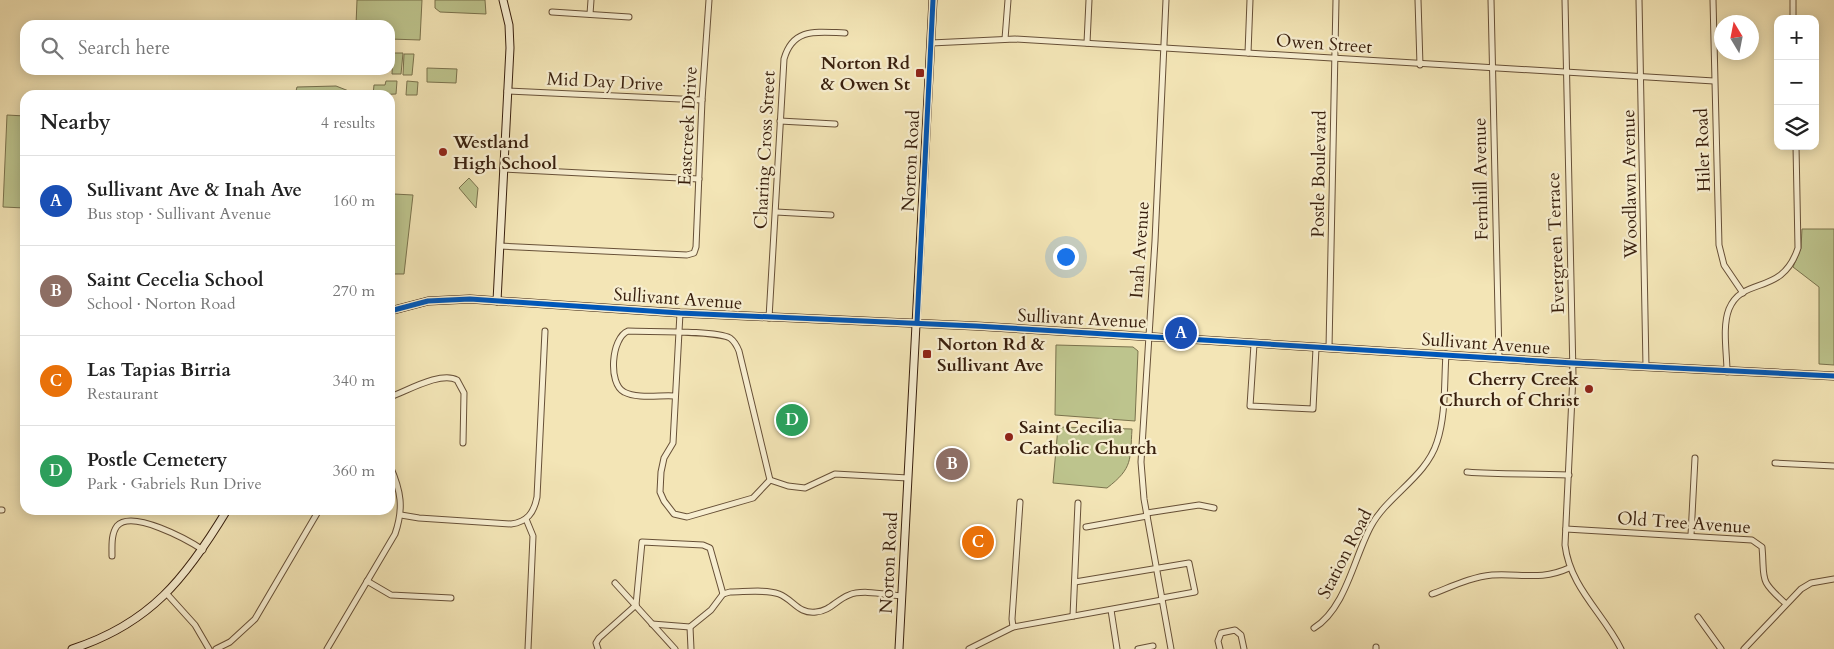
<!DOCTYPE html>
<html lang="en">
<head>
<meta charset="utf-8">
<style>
	:root { --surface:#fff; --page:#f2f2f2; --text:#222; --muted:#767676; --line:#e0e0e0; --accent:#8f2418 }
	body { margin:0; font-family:Cardo,serif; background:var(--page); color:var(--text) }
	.controls { position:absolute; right:15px; top:15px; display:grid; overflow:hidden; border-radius:10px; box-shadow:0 2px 12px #0003 }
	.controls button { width:45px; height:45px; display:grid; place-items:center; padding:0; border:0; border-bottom:1px solid var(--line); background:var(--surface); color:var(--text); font:25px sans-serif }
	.compass { position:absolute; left:1714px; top:15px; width:45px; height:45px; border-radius:50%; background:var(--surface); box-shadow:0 2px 12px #0003; rotate:350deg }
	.you { position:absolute; left:1065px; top:256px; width:18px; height:18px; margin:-12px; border:4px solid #fff; border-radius:50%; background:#1a73e8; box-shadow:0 0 0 8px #1a73e833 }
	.badge { display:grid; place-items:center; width:32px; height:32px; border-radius:50%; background:var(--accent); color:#fff; font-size:16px; font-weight:700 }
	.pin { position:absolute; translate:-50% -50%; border:2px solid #fff; box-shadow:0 1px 5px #0006 }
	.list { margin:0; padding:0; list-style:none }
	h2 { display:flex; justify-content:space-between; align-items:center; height:65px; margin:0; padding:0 20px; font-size:21px }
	h2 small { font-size:16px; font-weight:400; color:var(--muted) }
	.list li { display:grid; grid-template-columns:32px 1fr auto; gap:15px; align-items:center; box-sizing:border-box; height:90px; padding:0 20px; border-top:1px solid var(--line) }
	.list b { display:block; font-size:19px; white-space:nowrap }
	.list p { margin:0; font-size:16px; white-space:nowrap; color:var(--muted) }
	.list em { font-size:16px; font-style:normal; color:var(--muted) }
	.icon { flex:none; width:28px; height:28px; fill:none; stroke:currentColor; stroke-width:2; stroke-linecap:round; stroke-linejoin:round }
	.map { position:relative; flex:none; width:1834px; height:649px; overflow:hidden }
	.search { position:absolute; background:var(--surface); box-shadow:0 2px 12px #0003; left:20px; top:20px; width:375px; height:55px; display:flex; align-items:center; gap:12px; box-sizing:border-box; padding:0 18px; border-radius:15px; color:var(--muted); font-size:19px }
	.panel { position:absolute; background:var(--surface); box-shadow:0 2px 12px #0003; left:20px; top:90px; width:375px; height:425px; border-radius:15px }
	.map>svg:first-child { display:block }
</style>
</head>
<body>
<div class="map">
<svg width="1834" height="649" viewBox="0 0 1834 649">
	<rect width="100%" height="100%" fill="#f3e5b6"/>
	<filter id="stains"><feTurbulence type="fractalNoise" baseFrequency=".004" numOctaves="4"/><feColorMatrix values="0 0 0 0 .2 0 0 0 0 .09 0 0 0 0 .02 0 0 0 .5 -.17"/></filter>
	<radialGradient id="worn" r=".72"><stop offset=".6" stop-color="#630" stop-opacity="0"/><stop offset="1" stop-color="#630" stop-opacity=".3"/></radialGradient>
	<!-- green -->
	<g fill="#bdc48d" stroke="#7a724d">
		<polygon points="357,0 422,0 420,40 390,39 390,25 356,25"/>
		<polygon points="435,0 485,0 486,14 440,12 435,8"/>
		<polygon points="393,53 403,53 401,74 392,74"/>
		<polygon points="404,54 414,54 412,75 403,75"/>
		<polygon points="427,68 457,69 456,83 427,82"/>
		<polygon points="386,81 397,81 396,94 373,95 374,85 385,85"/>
		<polygon points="407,81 418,82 417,95 406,95"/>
		<polygon points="336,86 359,95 295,95 297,87"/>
		<polygon points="7,115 25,116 25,208 3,207"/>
		<polygon points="469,178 478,188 476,208 459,188"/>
		<polygon points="394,194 413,195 404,274 390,274 390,195"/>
		<polygon points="1802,229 1834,229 1834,365 1819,364 1819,287 1793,267 1801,248"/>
		<polygon points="1056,345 1133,347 1138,351 1135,421 1055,415"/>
		<path d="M1058 427 1132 429C1130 460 1133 468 1107 488L1053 483Z"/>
	</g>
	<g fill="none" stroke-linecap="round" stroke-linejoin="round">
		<defs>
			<g id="street">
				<polyline points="1166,0 1155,241 1141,462 1144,499 1171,649"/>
				<polyline points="1418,0 1420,65"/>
				<polyline points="1491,0 1499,358"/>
				<path d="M1565 0 1573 375 1565 545C1570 587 1603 613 1621 649"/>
				<polyline points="1639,0 1646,367"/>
				<polyline points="1713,0 1719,245 1724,265 1743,293"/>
				<polyline points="1793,0 1793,19"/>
				<polyline points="552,12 629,17"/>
				<polyline points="590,14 591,0"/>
				<polyline points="1005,39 1008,0"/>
				<polyline points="931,43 1015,39 1714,81"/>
				<polyline points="1087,43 1089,0"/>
				<polyline points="1248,53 1250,0"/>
				<polyline points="507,91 702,100"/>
				<polyline points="780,121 835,124"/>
				<polyline points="503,169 699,179"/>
				<polyline points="776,212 831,215"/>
				<polyline points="500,246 687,255 694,253 696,247 702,100 709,0"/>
				<path d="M769 318 784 59C793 27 817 32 845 33"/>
				<polyline points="1254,344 1250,406 1313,409 1316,348"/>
				<polyline points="1329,348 1336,0"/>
				<path d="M1727 372C1727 353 1722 327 1729 309 1743 275 1782 297 1798 248L1796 146"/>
				<path d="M674 396C660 395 637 399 624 392 608 384 611 338 628 331 648 332 715 330 730 338 734 341 737 346 739 351L770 480 753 498 687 517 674 514 664 501 660 492 661 472 664 458 673 443 680 313"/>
				<path d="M390 397C407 391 441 371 457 380L464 393 463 443"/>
				<polyline points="1775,463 1834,466"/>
				<path d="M1467 472C1501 475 1534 473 1569 475"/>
				<polyline points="770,480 788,486 805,488 835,474 908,478"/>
				<polyline points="0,510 2,510"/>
				<polyline points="1147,513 1199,505 1214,508"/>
				<path d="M401 515 419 518 511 524C527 522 534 513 537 497L545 331"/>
				<polyline points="526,519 533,536 528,649"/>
				<polyline points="1086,527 1147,516"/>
				<path d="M1566 529 1752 540 1762 547C1765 580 1758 579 1785 603"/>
				<polyline points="1691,535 1695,458"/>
				<path d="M112 556C112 546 111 534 117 526 132 509 188 540 203 550"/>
				<polyline points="367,581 391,595 451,598"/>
				<polyline points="1075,582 1189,563 1195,592 1162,598"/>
				<polyline points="615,583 675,649"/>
				<polyline points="167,594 195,625 209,649"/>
				<path d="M723 594 730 592C745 592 765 589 779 594 794 600 798 614 816 612 830 611 836 600 849 595 863 589 887 595 902 596"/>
				<path d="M1432 594C1451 587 1471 577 1492 575 1520 573 1541 581 1569 568"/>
				<polyline points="636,605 642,542 703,545 710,548 723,594"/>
				<polyline points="1111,610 1117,649"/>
				<polyline points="1073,616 1078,503"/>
				<polyline points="1698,617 1721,649"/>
				<polyline points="652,624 690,627 711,610 723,594"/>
				<polyline points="690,627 691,649"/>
				<polyline points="1013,627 1012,619 1020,502"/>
				<path d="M1314 628C1346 608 1354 557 1371 526 1388 495 1426 477 1437 442 1446 415 1444 383 1446 354"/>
				<polyline points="216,649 230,642 255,619 319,510"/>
				<path d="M327 649 395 534C404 508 401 491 390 466"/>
				<polyline points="598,649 596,643 599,638 636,605"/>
				<polyline points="969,649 1013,627 1162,600"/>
				<polyline points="1138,649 1153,646"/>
				<polyline points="1220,649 1218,641 1221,633 1235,630 1241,635 1244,649"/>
				<polyline points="1376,649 1376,647"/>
				<polyline points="1744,649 1801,589 1811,583 1834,579"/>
			</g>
			<g id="secondary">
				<polyline points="497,301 510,48 509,25 503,0"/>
				<polyline points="390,311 428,301 470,299 680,313 976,326 1573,363 1834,376"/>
				<path d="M72 649C150 624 186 578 227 510"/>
				<polyline points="899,649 933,0"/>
			</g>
		</defs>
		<!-- street casing -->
		<use href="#street" stroke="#675037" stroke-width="7"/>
		<!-- secondary casing -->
		<use href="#secondary" stroke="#381f0d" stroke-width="9"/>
		<!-- street -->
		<use href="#street" stroke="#f7eed0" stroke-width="5"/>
		<!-- secondary -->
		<use href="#secondary" stroke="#f7eed0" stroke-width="7"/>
		<defs>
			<g id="cycleway">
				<polyline points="390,311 428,301 470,299 680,313 976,326 1573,363 1834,376"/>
				<polyline points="917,323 933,0"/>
			</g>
		</defs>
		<!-- cycleway casing -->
		<use href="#cycleway" stroke="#f7eed0" stroke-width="8"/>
		<!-- cycleway -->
		<use href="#cycleway" stroke="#0057b8" stroke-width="5"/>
	</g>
	<!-- markers -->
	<g fill="#8f2418" stroke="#f7eed0" stroke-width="2">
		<rect x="915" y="68" width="10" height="10" rx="2.5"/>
		<circle cx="443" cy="152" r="5"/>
		<rect x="922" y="349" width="10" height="10" rx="2.5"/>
		<circle cx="1589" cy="389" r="5"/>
		<circle cx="1009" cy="437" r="5"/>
	</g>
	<g text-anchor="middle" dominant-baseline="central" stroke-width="4.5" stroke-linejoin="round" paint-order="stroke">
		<!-- street labels -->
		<g font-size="18" fill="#381f0d" stroke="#f7eed0">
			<text transform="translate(1324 44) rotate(4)">Owen Street</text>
			<text transform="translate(605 82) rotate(3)">Mid Day Drive</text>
			<text transform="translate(688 126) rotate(-87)">Eastcreek Drive</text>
			<text transform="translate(765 150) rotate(-87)">Charing Cross Street</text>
			<text transform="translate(1703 150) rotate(-92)">Hiler Road</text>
			<text transform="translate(911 161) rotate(-87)">Norton Road</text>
			<text transform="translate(1319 174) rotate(-89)">Postle Boulevard</text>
			<text transform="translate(1481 179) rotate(-91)">Fernhill Avenue</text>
			<text transform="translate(1630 184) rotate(-91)">Woodlawn Avenue</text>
			<text transform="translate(1556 243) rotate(-92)">Evergreen Terrace</text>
			<text transform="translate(1140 250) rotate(-86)">Inah Avenue</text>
			<text transform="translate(678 299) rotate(4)">Sullivant Avenue</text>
			<text transform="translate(1082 319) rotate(3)">Sullivant Avenue</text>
			<text transform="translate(1486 344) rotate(4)">Sullivant Avenue</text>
			<text transform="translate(1684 523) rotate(4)">Old Tree Avenue</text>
			<text transform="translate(1345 554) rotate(-63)">Station Road</text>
			<text transform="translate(889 563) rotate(-87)">Norton Road</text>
		</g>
		<!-- poi labels -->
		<g font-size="18" font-weight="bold" fill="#381f0d" stroke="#f7eed0" text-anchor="start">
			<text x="910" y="63" text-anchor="end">Norton Rd<tspan x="910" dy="21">&amp; Owen St</tspan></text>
			<text x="453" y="142">Westland<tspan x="453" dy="21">High School</tspan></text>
			<text x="937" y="344">Norton Rd &amp;<tspan x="937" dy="21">Sullivant Ave</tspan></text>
			<text x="1579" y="379" text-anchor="end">Cherry Creek<tspan x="1579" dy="21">Church of Christ</tspan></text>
			<text x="1019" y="427">Saint Cecilia<tspan x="1019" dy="21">Catholic Church</tspan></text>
		</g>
	</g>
	<rect width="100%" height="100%" filter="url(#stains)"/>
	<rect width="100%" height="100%" fill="url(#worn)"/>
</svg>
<div class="controls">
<button>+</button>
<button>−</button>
<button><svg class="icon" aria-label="layers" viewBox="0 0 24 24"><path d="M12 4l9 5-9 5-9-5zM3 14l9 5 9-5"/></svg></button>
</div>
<svg class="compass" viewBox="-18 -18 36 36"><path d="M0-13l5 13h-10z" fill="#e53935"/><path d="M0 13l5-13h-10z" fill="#767676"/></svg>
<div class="you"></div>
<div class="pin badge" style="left:1181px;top:333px;background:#1a4fb4">A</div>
<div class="pin badge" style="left:952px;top:464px;background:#8d6e63">B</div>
<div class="pin badge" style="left:978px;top:542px;background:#e8710a">C</div>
<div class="pin badge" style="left:792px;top:420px;background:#2e9e5b">D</div>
<div class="search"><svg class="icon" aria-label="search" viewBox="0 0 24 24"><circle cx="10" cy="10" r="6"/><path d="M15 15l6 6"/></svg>Search here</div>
<section class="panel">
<h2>Nearby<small>4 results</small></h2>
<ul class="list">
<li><span class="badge" style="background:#1a4fb4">A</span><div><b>Sullivant Ave &amp; Inah Ave</b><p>Bus stop · Sullivant Avenue</p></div><em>160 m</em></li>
<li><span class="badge" style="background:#8d6e63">B</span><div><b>Saint Cecelia School</b><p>School · Norton Road</p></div><em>270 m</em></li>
<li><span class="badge" style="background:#e8710a">C</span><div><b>Las Tapias Birria</b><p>Restaurant</p></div><em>340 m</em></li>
<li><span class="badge" style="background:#2e9e5b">D</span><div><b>Postle Cemetery</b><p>Park · Gabriels Run Drive</p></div><em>360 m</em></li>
</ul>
</section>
</div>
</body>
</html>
